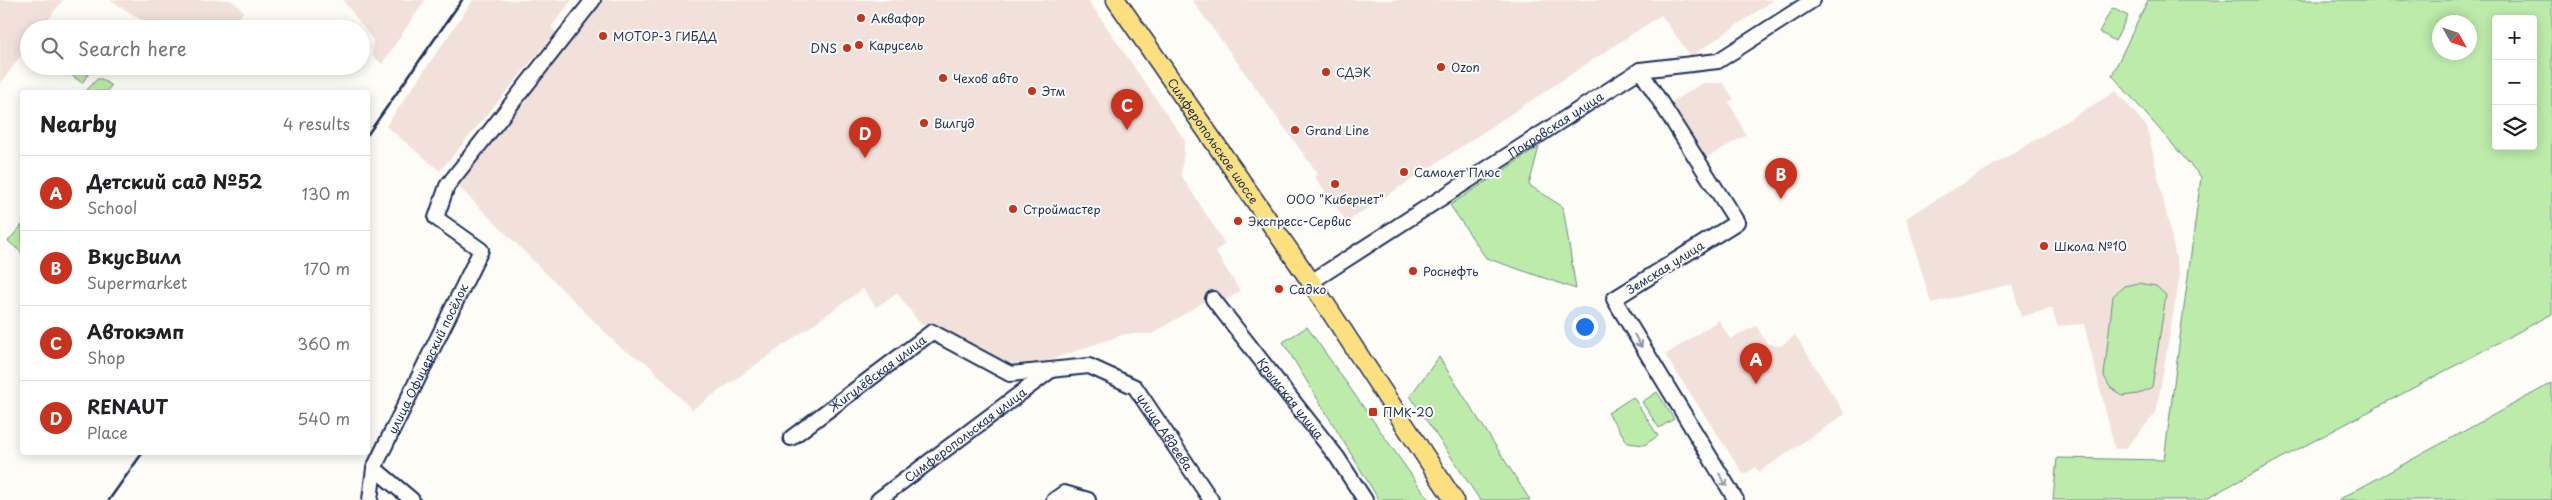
<!DOCTYPE html>
<html lang="en">
<head>
<meta charset="utf-8">
<style>
	:root { --surface:#fff; --page:#f6f6f6; --text:#202124; --muted:#757577; --line:#e0e0e0; --accent:#c8321e }
	body { margin:0; font-family:"Playpen Sans",sans-serif; background:var(--page); color:var(--text) }
	.controls { position:absolute; right:15px; top:15px; display:grid; overflow:hidden; border-radius:5px; box-shadow:0 2px 12px #0003 }
	.controls button { width:45px; height:45px; display:grid; place-items:center; padding:0; border:0; border-bottom:1px solid var(--line); background:var(--surface); color:var(--text); font:25px sans-serif }
	.compass { position:absolute; left:2432px; top:15px; width:45px; height:45px; border-radius:50%; background:var(--surface); box-shadow:0 2px 12px #0003; rotate:129deg }
	.you { position:absolute; left:1584px; top:326px; width:18px; height:18px; margin:-12px; border:4px solid #fff; border-radius:50%; background:#1a73e8; box-shadow:0 0 0 8px #1a73e833 }
	.badge { display:grid; place-items:center; width:32px; height:32px; border-radius:50%; background:var(--accent); color:#fff; font-size:16px; font-weight:700 }
	.pin { position:absolute; translate:-50% -41px; filter:drop-shadow(0 1px 2px #0008) }
	.pin::after { content:''; position:absolute; top:26px; width:18px; height:15px; background:inherit; clip-path:polygon(0 0,100% 0,50% 100%) }
	.list { margin:0; padding:0; list-style:none }
	h2 { display:flex; justify-content:space-between; align-items:center; height:65px; margin:0; padding:0 20px; font-size:21px }
	h2 small { font-size:16px; font-weight:400; color:var(--muted) }
	.list li { display:grid; grid-template-columns:32px 1fr auto; gap:15px; align-items:center; box-sizing:border-box; height:75px; padding:0 20px; border-top:1px solid var(--line) }
	.list b { display:block; font-size:19px; white-space:nowrap }
	.list p { margin:0; font-size:16px; white-space:nowrap; color:var(--muted) }
	.list em { font-size:16px; font-style:normal; color:var(--muted) }
	.icon { flex:none; width:28px; height:28px; fill:none; stroke:currentColor; stroke-width:2; stroke-linecap:round; stroke-linejoin:round }
	.map { position:relative; flex:none; width:2552px; height:500px; overflow:hidden }
	.search { position:absolute; background:var(--surface); box-shadow:0 2px 12px #0003; left:20px; top:20px; width:350px; height:55px; display:flex; align-items:center; gap:12px; box-sizing:border-box; padding:0 18px; border-radius:28px; color:var(--muted); font-size:19px }
	.panel { position:absolute; background:var(--surface); box-shadow:0 2px 12px #0003; left:20px; top:90px; width:350px; height:365px; border-radius:5px }
	.map>svg:first-child { display:block }
</style>
</head>
<body>
<div class="map">
<svg width="2552" height="500" viewBox="0 0 2552 500">
	<rect width="100%" height="100%" fill="#fdfcf7"/>
	<filter id="ink" filterUnits="userSpaceOnUse"><feTurbulence type="fractalNoise" baseFrequency=".02" numOctaves="2"/><feDisplacementMap in="SourceGraphic" scale="10" xChannelSelector="R" yChannelSelector="G"/><feConvolveMatrix kernelMatrix="1 2 1 2 8 2 1 2 1" color-interpolation-filters="sRGB"/></filter>
	<g filter="url(#ink)">
		<!-- built -->
		<g fill="#f2e1da">
			<polygon points="0,0 63,0 41,29 29,29 29,45 0,84"/>
			<polygon points="111,0 231,0 244,11 231,29 155,29"/>
			<polygon points="343,0 425,0 382,64 372,55 373,40"/>
			<polygon points="473,0 572,0 551,27 556,32 440,171 386,126"/>
			<polygon points="600,0 1088,0 1185,141 1181,175 1225,244 1215,251 1240,291 1223,302 1213,296 1152,334 1125,334 1026,368 984,354 936,325 921,325 897,293 876,307 863,289 692,410 646,362 622,349 456,184"/>
			<polygon points="1192,0 1774,0 1691,56 1661,15 1347,222 1315,177 1318,174"/>
			<polygon points="1703,83 1723,83 1734,99 1729,102 1746,135 1706,158 1670,103"/>
			<polygon points="2116,91 2147,127 2180,275 2156,413 2125,449 2115,449 2084,324 2057,326 2052,308 2021,317 2012,284 1931,303 1906,218"/>
			<polygon points="1719,320 1730,339 1756,326 1767,343 1781,346 1795,335 1845,414 1759,472 1755,467 1744,475 1665,355"/>
		</g>
		<!-- green -->
		<g fill="#bcebaa" stroke="#6c8d84" fill-rule="evenodd">
			<path d="M2148 0H2552V314L2203 500H2053L2057 458 2164 460 2201 177 2112 75ZM2496 19H2533V146H2496ZM2440 22H2470V52H2440Z"/>
			<polygon points="2112,8 2128,16 2115,41 2099,32"/>
			<polygon points="68,66 80,66 89,73 82,83 65,70"/>
			<polygon points="97,79 102,79 111,86 106,92 86,91"/>
			<polygon points="1539,147 1529,185 1563,207 1576,289 1486,258 1450,205"/>
			<polygon points="22,225 22,253 8,241"/>
			<polygon points="2138,283 2156,286 2166,295 2152,387 2138,394 2122,396 2110,387 2104,376 2113,296 2124,286"/>
			<polygon points="1307,327 1429,500 1379,500 1283,342"/>
			<polygon points="1439,357 1530,500 1480,500 1410,396"/>
			<polygon points="2552,383 2552,500 2338,500"/>
			<polygon points="1657,392 1674,419 1659,428 1642,402"/>
			<polygon points="1633,397 1658,436 1644,445 1628,443 1608,413"/>
		</g>
		<g fill="none" stroke-linecap="round" stroke-linejoin="round">
			<defs>
				<g id="minor">
					<polyline points="1640,70 1737,222 1614,299 1736,500"/>
					<path id="s1" d="M1311 282 1640 70 1718 61 1813 0"/>
					<path id="s2" d="M1213 299 1337 457 1365 500"/>
					<path id="s3" d="M791 438 932 332 1010 374 1089 366 1135 387 1211 500"/>
					<polyline points="374,468 412,500"/>
					<path id="s4" d="M370 500 374 468 481 250 436 218 447 186 593 0"/>
					<path id="s5" d="M878 500 1050 371"/>
					<polyline points="1054,500 1064,493 1088,500"/>
				</g>
				<g id="major">
					<path id="s6" d="M1116 0 1311 282 1454 500"/>
				</g>
			</defs>
			<!-- minor casing -->
			<use href="#minor" stroke="#1b2f5e" stroke-width="18"/>
			<!-- major casing -->
			<use href="#major" stroke="#1b2f5e" stroke-width="21"/>
			<!-- minor -->
			<use href="#minor" stroke="#fdfcf7" stroke-width="14"/>
			<!-- major -->
			<use href="#major" stroke="#fce080" stroke-width="18"/>
			<!-- rail -->
			<g stroke="#1b2f5e" stroke-width="2.5">
				<polyline points="368,134 462,0"/>
				<polyline points="109,500 143,452"/>
			</g>
		</g>
		<!-- one-way arrows -->
		<defs><path id="oneway-shaft" d="M-6 0H5M1.5-3L5.5 0L1.5 3" fill="none" stroke-width="1.6" stroke-linecap="round" stroke-linejoin="round" transform="scale(1.25)"/></defs>
		<g stroke="#8c96aa">
			<use href="#oneway-shaft" transform="translate(1638 341) rotate(59)"/>
			<use href="#oneway-shaft" transform="translate(1723 480) rotate(59)"/>
		</g>
	</g>
	<!-- markers -->
	<g fill="#c8321e" stroke="#fdfcf7" stroke-width="2">
		<circle cx="861" cy="18" r="5"/>
		<circle cx="603" cy="36" r="5"/>
		<circle cx="859" cy="45" r="5"/>
		<circle cx="847" cy="48" r="5"/>
		<circle cx="1441" cy="67" r="5"/>
		<circle cx="1326" cy="72" r="5"/>
		<circle cx="943" cy="78" r="5"/>
		<circle cx="1032" cy="91" r="5"/>
		<circle cx="924" cy="123" r="5"/>
		<circle cx="1295" cy="130" r="5"/>
		<circle cx="1404" cy="172" r="5"/>
		<circle cx="1335" cy="184" r="5"/>
		<circle cx="1013" cy="209" r="5"/>
		<circle cx="1238" cy="221" r="5"/>
		<circle cx="2044" cy="246" r="5"/>
		<circle cx="1413" cy="271" r="5"/>
		<circle cx="1279" cy="289" r="5"/>
		<rect x="1368" y="407" width="10" height="10" rx="2.5"/>
	</g>
	<g text-anchor="middle" dominant-baseline="central" stroke-width="4" stroke-linejoin="round" paint-order="stroke">
		<!-- poi labels -->
		<g font-size="12" fill="#1b2f5e" stroke="#fdfcf7" text-anchor="start">
			<text x="871" y="18">Аквафор</text>
			<text x="613" y="36">МОТОР-3 ГИБДД</text>
			<text x="869" y="45">Карусель</text>
			<text x="837" y="48" text-anchor="end">DNS</text>
			<text x="1451" y="67">Ozon</text>
			<text x="1336" y="72">СДЭК</text>
			<text x="953" y="78">Чехов авто</text>
			<text x="1042" y="91">Этм</text>
			<text x="934" y="123">Вилгуд</text>
			<text x="1305" y="130">Grand Line</text>
			<text x="1414" y="172">Самолет Плюс</text>
			<text x="1335" y="199" text-anchor="middle">ООО "Кибернет"</text>
			<text x="1023" y="209">Строймастер</text>
			<text x="1248" y="221">Экспресс-Сервис</text>
			<text x="2054" y="246">Школа №10</text>
			<text x="1423" y="271">Роснефть</text>
			<text x="1289" y="289">Садко</text>
			<text x="1383" y="412">ПМК-20</text>
		</g>
		<!-- street labels -->
		<g font-size="12" fill="#1b2f5e" stroke="#fdfcf7">
			<text stroke="none"><textPath href="#s1" startOffset="291">Покровская улица</textPath></text>
			<text stroke="none"><textPath href="#s6" startOffset="171">Симферопольское шоссе</textPath></text>
			<text transform="translate(1665 267) rotate(-32)">Земская улица</text>
			<text stroke="none"><textPath href="#s4" startOffset="154">улица Офицерский посёлок</textPath></text>
			<text stroke="none"><textPath href="#s3" startOffset="108">Жигулёвская улица</textPath></text>
			<text stroke="none"><textPath href="#s2" startOffset="126">Крымская улица</textPath></text>
			<text stroke="none"><textPath href="#s3" startOffset="449">улица Авдеева</textPath></text>
			<text stroke="none"><textPath href="#s5" startOffset="109">Симферопольская улица</textPath></text>
		</g>
	</g>
</svg>
<div class="controls">
<button>+</button>
<button>−</button>
<button><svg class="icon" aria-label="layers" viewBox="0 0 24 24"><path d="M12 4l9 5-9 5-9-5zM3 14l9 5 9-5"/></svg></button>
</div>
<svg class="compass" viewBox="-18 -18 36 36"><path d="M0-13l5 13h-10z" fill="#e53935"/><path d="M0 13l5-13h-10z" fill="#757577"/></svg>
<div class="you"></div>
<div class="pin badge" style="left:1756px;top:384px">A</div>
<div class="pin badge" style="left:1781px;top:199px">B</div>
<div class="pin badge" style="left:1127px;top:130px">C</div>
<div class="pin badge" style="left:865px;top:158px">D</div>
<div class="search"><svg class="icon" aria-label="search" viewBox="0 0 24 24"><circle cx="10" cy="10" r="6"/><path d="M15 15l6 6"/></svg>Search here</div>
<section class="panel">
<h2>Nearby<small>4 results</small></h2>
<ul class="list">
<li><span class="badge">A</span><div><b>Детский сад №52</b><p>School</p></div><em>130 m</em></li>
<li><span class="badge">B</span><div><b>ВкусВилл</b><p>Supermarket</p></div><em>170 m</em></li>
<li><span class="badge">C</span><div><b>Автокэмп</b><p>Shop</p></div><em>360 m</em></li>
<li><span class="badge">D</span><div><b>RENAUT</b><p>Place</p></div><em>540 m</em></li>
</ul>
</section>
</div>
</body>
</html>
